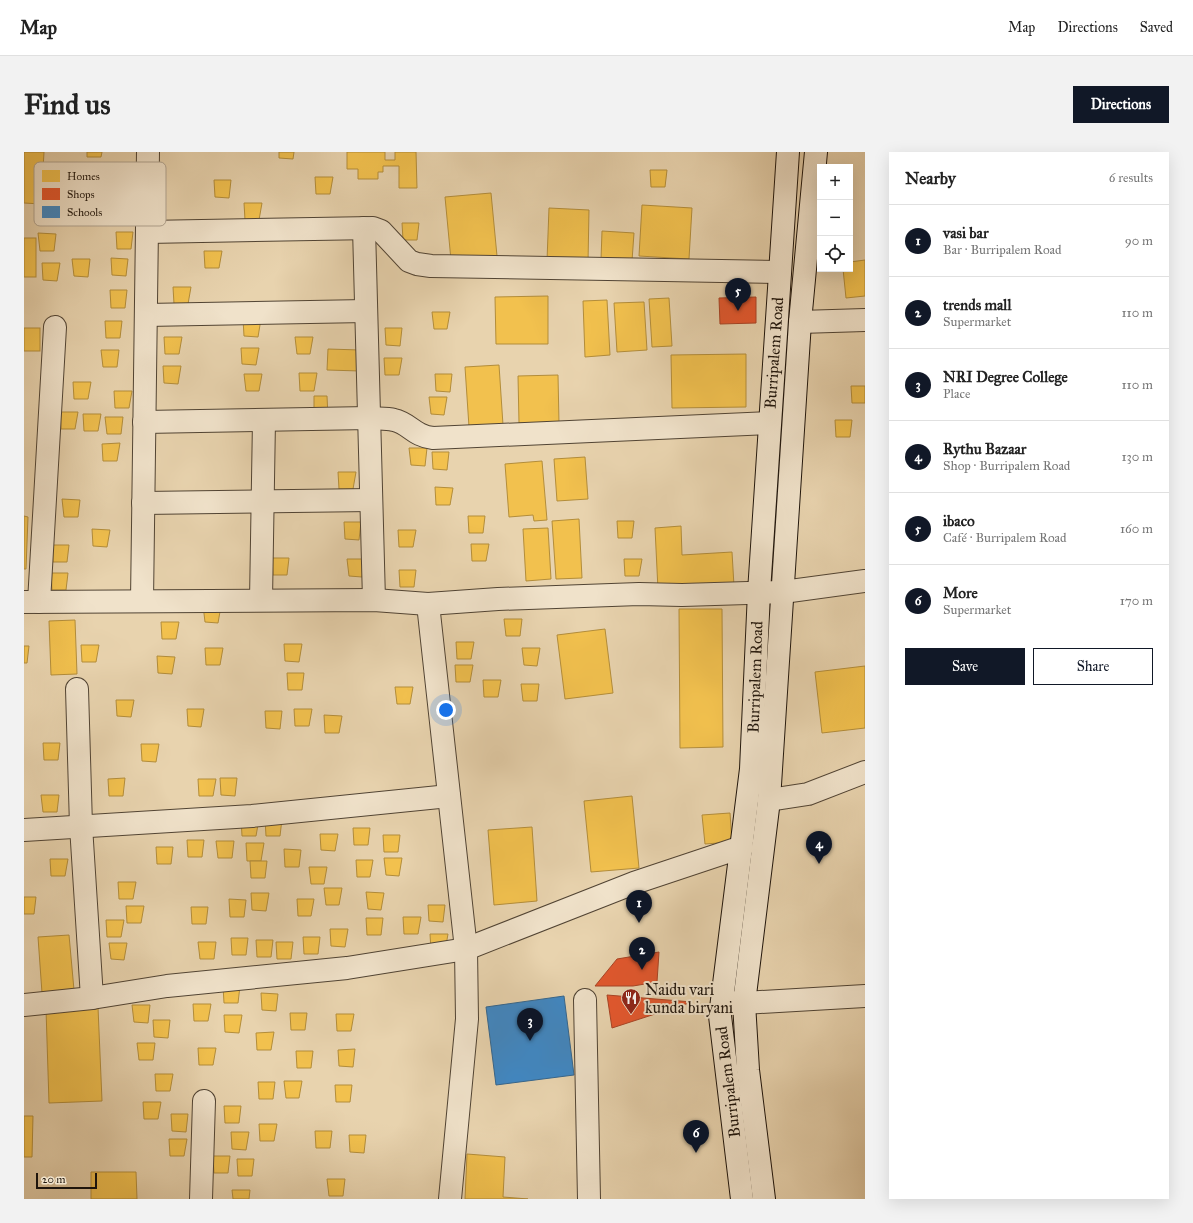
<!DOCTYPE html>
<html lang="en">
<head>
<meta charset="utf-8">
<style>
	:root { --surface:#fff; --page:#f2f2f2; --text:#222; --muted:#767676; --line:#e0e0e0; --accent:#111827 }
	body { margin:0; font-family:"IM FELL Great Primer",serif; background:var(--page); color:var(--text) }
	.controls { position:absolute; right:12px; top:12px; display:grid; overflow:hidden; border-radius:0px; box-shadow:0 4px 16px #0002 }
	.controls button { width:36px; height:36px; display:grid; place-items:center; padding:0; border:0; border-bottom:1px solid var(--line); background:var(--surface); color:var(--text); font:20px sans-serif }
	.scale { position:absolute; left:12px; bottom:10px; width:61px; box-sizing:border-box; padding-left:4px; border:2px solid #1f150c; border-top:0; font-size:11px; line-height:14px; white-space:nowrap; color:#1f150c; -webkit-text-stroke:3px #f0e2ca; paint-order:stroke }
	.you { position:absolute; left:422px; top:558px; width:14px; height:14px; margin:-10px; border:3px solid #fff; border-radius:50%; background:#1a73e8; box-shadow:0 0 0 6px #1a73e833 }
	.badge { display:grid; place-items:center; width:26px; height:26px; border-radius:50%; background:var(--accent); color:#fff; font-size:13px; font-weight:700 }
	.pin { position:absolute; translate:-50% -33px; filter:drop-shadow(0 1px 2px #0008) }
	.pin::after { content:''; position:absolute; top:21px; width:14px; height:12px; background:inherit; clip-path:polygon(0 0,100% 0,50% 100%) }
	.list { margin:0; padding:0; list-style:none }
	h2 { display:flex; justify-content:space-between; align-items:center; height:52px; margin:0; padding:0 16px; font-size:17px }
	h2 small { font-size:13px; font-weight:400; color:var(--muted) }
	.list li { display:grid; grid-template-columns:26px 1fr auto; gap:12px; align-items:center; box-sizing:border-box; height:72px; padding:0 16px; border-top:1px solid var(--line) }
	.list b { display:block; font-size:15px; white-space:nowrap }
	.list p { margin:0; font-size:13px; white-space:nowrap; color:var(--muted) }
	.list em { font-size:13px; font-style:normal; color:var(--muted) }
	.actions { display:flex; gap:8px; padding:12px 16px }
	.actions a { flex:1; padding:9px 0; border:1px solid var(--accent); border-radius:0px; text-align:center; font-size:14px; color:var(--accent) }
	.actions .main { background:var(--accent); color:#fff }
	.icon { flex:none; width:22px; height:22px; fill:none; stroke:currentColor; stroke-width:2; stroke-linecap:round; stroke-linejoin:round }
	.map { position:relative; flex:none; width:841px; height:1047px; overflow:hidden; border-radius:0px }
	header { display:flex; align-items:center; gap:24px; box-sizing:border-box; height:56px; padding:0 20px; background:var(--surface); border-bottom:1px solid var(--line) }
	header strong { font-size:19px }
	nav { display:flex; gap:22px; margin-inline-start:auto; font-size:14px }
	.intro { display:flex; align-items:center; justify-content:space-between; box-sizing:border-box; height:96px; padding:0 24px }
	h1 { margin:0; font-size:28px }
	.button { padding:10px 18px; border-radius:0px; background:var(--accent); color:#fff; font-size:14px; font-weight:700 }
	main { display:flex; gap:24px; padding:0 24px }
	aside { flex:1; background:var(--surface); border-radius:0px; box-shadow:0 4px 16px #0002 }
	.map>svg:first-child { display:block }
</style>
</head>
<body>
<header>
<strong>Map</strong>
<nav><a>Map</a><a>Directions</a><a>Saved</a></nav>
</header>
<div class="intro"><h1>Find us</h1><a class="button">Directions</a></div>
<main>
<div class="map">
<svg width="841" height="1047" viewBox="0 0 841 1047">
	<rect width="100%" height="100%" fill="#e8d3ae"/>
	<filter id="stains"><feTurbulence type="fractalNoise" baseFrequency=".005" numOctaves="4"/><feColorMatrix values="0 0 0 0 .2 0 0 0 0 .09 0 0 0 0 .02 0 0 0 .5 -.17"/></filter>
	<radialGradient id="worn" r=".72"><stop offset=".6" stop-color="#630" stop-opacity="0"/><stop offset="1" stop-color="#630" stop-opacity=".3"/></radialGradient>
	<!-- homes -->
	<g fill="#f2c14e" stroke="#b38d3a">
		<polygon points="0,0 20,0 17,52 0,51"/>
		<polygon points="63,0 78,0 77,5 63,5"/>
		<polygon points="255,0 270,0 269,7 255,6"/>
		<polygon points="323,0 361,0 361,8 371,8 371,0 392,0 393,36 375,36 375,14 359,14 359,20 354,20 354,27 334,27 334,17 323,17"/>
		<polygon points="626,18 643,18 641,35 627,35"/>
		<polygon points="291,25 309,25 306,42 292,42"/>
		<polygon points="190,28 207,28 205,46 191,45"/>
		<polygon points="467,41 473,104 427,108 421,45"/>
		<polygon points="220,51 238,51 235,68 221,68"/>
		<polygon points="618,53 668,56 665,107 615,104"/>
		<polygon points="525,56 565,58 564,111 523,109"/>
		<polygon points="378,71 395,71 393,88 379,88"/>
		<polygon points="578,79 610,81 608,109 577,108"/>
		<polygon points="92,80 109,80 107,97 93,97"/>
		<polygon points="14,81 32,82 30,99 16,99"/>
		<rect x="0" y="86" width="12" height="39"/>
		<polygon points="180,99 198,99 195,116 181,116"/>
		<polygon points="87,106 104,107 102,124 88,123"/>
		<polygon points="48,107 66,107 64,125 50,124"/>
		<polygon points="841,108 841,144 822,146 819,117 826,117 826,110"/>
		<polygon points="18,111 36,111 33,129 19,128"/>
		<polygon points="149,135 167,135 164,152 150,152"/>
		<polygon points="86,138 103,138 101,156 87,156"/>
		<polygon points="524,144 524,192 472,192 471,145"/>
		<polygon points="645,146 648,194 628,195 625,147"/>
		<polygon points="583,148 586,203 561,205 559,149"/>
		<polygon points="620,150 623,198 593,200 590,151"/>
		<polygon points="408,160 426,160 423,177 410,177"/>
		<polygon points="219,167 237,167 234,185 220,184"/>
		<polygon points="81,169 98,169 96,186 82,186"/>
		<rect x="0" y="176" width="16" height="23"/>
		<polygon points="361,176 378,176 376,194 362,193"/>
		<polygon points="140,185 158,185 155,202 141,202"/>
		<polygon points="271,185 289,185 286,202 273,202"/>
		<polygon points="217,196 235,196 232,213 218,212"/>
		<polygon points="304,197 336,198 336,219 303,218"/>
		<polygon points="77,198 95,198 93,215 79,215"/>
		<polygon points="722,202 722,255 648,256 647,203"/>
		<polygon points="360,206 378,206 375,223 361,223"/>
		<polygon points="475,213 479,273 445,275 441,215"/>
		<polygon points="139,214 157,214 154,232 140,231"/>
		<polygon points="275,221 293,221 290,239 276,239"/>
		<polygon points="220,222 238,222 235,239 222,239"/>
		<polygon points="411,222 428,222 426,240 412,239"/>
		<polygon points="534,223 535,271 495,271 494,224"/>
		<polygon points="49,230 67,230 64,247 50,247"/>
		<polygon points="827,234 841,234 841,251 828,251"/>
		<polygon points="90,239 108,239 105,256 91,256"/>
		<polygon points="290,244 303,244 304,265 290,265"/>
		<polygon points="405,245 423,245 420,263 407,262"/>
		<polygon points="36,260 54,260 51,277 37,277"/>
		<polygon points="59,262 77,262 74,279 60,279"/>
		<polygon points="81,265 99,265 97,282 83,282"/>
		<polygon points="811,268 828,268 826,285 812,285"/>
		<polygon points="96,291 93,309 79,309 78,292"/>
		<polygon points="385,296 403,296 401,314 387,313"/>
		<polygon points="408,300 425,300 423,318 409,317"/>
		<polygon points="561,305 564,347 533,349 530,307"/>
		<polygon points="518,309 523,368 510,369 509,363 485,365 481,312"/>
		<polygon points="314,320 332,320 329,337 315,337"/>
		<polygon points="411,335 429,336 426,353 412,353"/>
		<polygon points="38,347 56,348 54,365 40,365"/>
		<polygon points="0,364 4,365 2,417 0,417"/>
		<polygon points="444,364 461,364 459,381 445,381"/>
		<polygon points="555,367 558,426 532,427 528,369"/>
		<polygon points="593,369 610,369 608,386 594,386"/>
		<polygon points="320,370 337,370 335,388 321,387"/>
		<polygon points="657,374 658,403 708,400 710,434 634,438 631,376"/>
		<polygon points="524,376 527,427 502,429 499,377"/>
		<polygon points="68,377 86,378 83,395 69,394"/>
		<polygon points="374,378 392,378 389,395 375,395"/>
		<polygon points="447,392 465,392 462,409 448,409"/>
		<polygon points="28,393 45,393 43,410 29,410"/>
		<polygon points="248,406 265,406 263,423 249,423"/>
		<polygon points="323,407 341,407 338,425 325,424"/>
		<polygon points="600,407 618,407 615,424 601,424"/>
		<polygon points="375,418 392,418 390,435 376,435"/>
		<polygon points="27,421 44,421 42,438 28,438"/>
		<polygon points="179,453 197,454 194,471 181,470"/>
		<polygon points="655,457 698,457 699,595 656,596"/>
		<polygon points="480,467 498,467 496,484 482,484"/>
		<polygon points="51,468 53,522 27,523 25,469"/>
		<polygon points="137,470 155,470 152,487 138,487"/>
		<polygon points="581,477 589,541 541,547 533,483"/>
		<polygon points="432,490 450,490 447,507 433,507"/>
		<polygon points="260,492 278,492 275,510 261,509"/>
		<polygon points="57,493 75,493 72,510 58,510"/>
		<polygon points="0,494 5,494 3,511 0,511"/>
		<polygon points="181,496 199,496 196,513 182,513"/>
		<polygon points="498,496 516,496 513,514 500,513"/>
		<polygon points="133,504 151,505 148,522 134,521"/>
		<polygon points="431,513 449,513 446,530 432,530"/>
		<polygon points="841,514 841,576 798,581 791,520"/>
		<polygon points="263,521 280,521 278,538 264,538"/>
		<polygon points="459,528 477,528 474,545 460,545"/>
		<polygon points="497,532 515,532 513,549 499,549"/>
		<polygon points="371,535 389,535 386,552 373,552"/>
		<polygon points="92,548 110,548 107,565 93,564"/>
		<polygon points="163,557 180,557 177,575 164,574"/>
		<polygon points="270,557 288,557 285,574 271,574"/>
		<polygon points="241,559 258,559 256,577 242,576"/>
		<polygon points="300,563 318,564 315,581 301,581"/>
		<polygon points="19,591 36,591 34,608 20,608"/>
		<polygon points="117,592 135,592 132,610 118,609"/>
		<polygon points="101,626 99,644 85,644 84,627"/>
		<polygon points="196,626 213,626 211,644 197,643"/>
		<polygon points="174,627 192,627 189,644 175,644"/>
		<polygon points="17,643 35,643 33,660 19,660"/>
		<polygon points="608,644 615,716 567,720 560,649"/>
		<polygon points="706,661 708,690 681,692 678,663"/>
		<polygon points="217,667 235,667 232,684 218,684"/>
		<polygon points="241,667 258,667 256,684 242,684"/>
		<polygon points="508,675 513,749 470,753 464,678"/>
		<polygon points="329,676 346,676 344,693 330,693"/>
		<polygon points="296,682 314,682 311,699 297,698"/>
		<polygon points="359,683 376,683 374,700 360,700"/>
		<polygon points="163,688 180,688 178,705 164,705"/>
		<polygon points="192,689 210,689 208,706 194,706"/>
		<polygon points="222,691 240,691 237,709 223,709"/>
		<polygon points="132,695 149,695 147,712 133,712"/>
		<polygon points="260,697 277,698 275,715 261,715"/>
		<polygon points="360,706 378,706 375,724 362,723"/>
		<polygon points="26,707 44,707 41,724 27,724"/>
		<polygon points="332,708 349,708 346,725 333,725"/>
		<polygon points="226,709 243,709 241,726 227,726"/>
		<polygon points="285,715 303,715 300,732 287,732"/>
		<polygon points="94,730 112,730 109,747 95,747"/>
		<polygon points="300,736 318,736 315,753 302,753"/>
		<polygon points="342,740 360,741 357,758 344,757"/>
		<polygon points="227,741 245,741 242,759 228,758"/>
		<polygon points="0,745 12,745 10,762 0,762"/>
		<polygon points="205,747 222,748 220,765 206,765"/>
		<polygon points="273,747 290,747 287,764 274,764"/>
		<polygon points="404,753 421,753 419,770 405,769"/>
		<polygon points="102,754 120,754 117,771 103,771"/>
		<polygon points="167,755 184,755 182,772 168,772"/>
		<polygon points="379,765 397,765 394,782 380,782"/>
		<polygon points="342,766 359,766 357,783 343,783"/>
		<polygon points="82,768 100,768 97,785 83,785"/>
		<polygon points="306,777 324,777 321,795 307,794"/>
		<polygon points="406,782 424,782 421,799 407,799"/>
		<polygon points="45,783 50,838 18,841 14,785"/>
		<polygon points="279,785 296,785 294,802 280,802"/>
		<polygon points="207,786 224,786 222,803 208,803"/>
		<polygon points="232,788 249,788 247,805 233,805"/>
		<polygon points="174,790 192,790 190,807 176,807"/>
		<polygon points="252,790 269,790 267,807 253,807"/>
		<polygon points="85,791 103,791 100,808 87,807"/>
		<polygon points="199,834 216,834 214,851 200,851"/>
		<polygon points="237,841 254,842 252,859 238,858"/>
		<polygon points="169,852 187,852 184,869 170,869"/>
		<polygon points="108,853 126,853 124,871 110,870"/>
		<polygon points="74,855 78,949 25,951 22,857"/>
		<polygon points="266,861 283,861 281,878 267,878"/>
		<polygon points="312,862 330,862 327,879 313,879"/>
		<polygon points="200,863 218,863 215,881 201,880"/>
		<polygon points="129,868 146,868 144,886 130,885"/>
		<polygon points="250,880 247,898 233,898 232,881"/>
		<polygon points="113,891 131,891 129,908 115,908"/>
		<polygon points="174,896 192,896 189,913 175,913"/>
		<polygon points="331,897 329,915 315,914 314,898"/>
		<polygon points="272,899 289,899 287,916 273,916"/>
		<polygon points="131,922 149,922 146,939 132,939"/>
		<polygon points="260,929 278,929 275,946 262,946"/>
		<polygon points="234,930 251,930 249,947 235,947"/>
		<polygon points="311,933 328,933 326,950 312,950"/>
		<polygon points="119,950 137,950 134,967 120,967"/>
		<polygon points="200,954 217,954 215,971 201,971"/>
		<polygon points="147,962 164,962 162,980 148,979"/>
		<polygon points="0,964 9,964 8,1005 0,1005"/>
		<polygon points="235,972 253,972 250,989 236,989"/>
		<polygon points="291,979 308,979 306,996 292,996"/>
		<polygon points="207,980 225,980 222,998 208,997"/>
		<polygon points="325,983 342,983 340,1001 326,1000"/>
		<polygon points="145,987 163,987 160,1004 146,1004"/>
		<polygon points="443,1002 481,1005 479,1045 504,1047 441,1047"/>
		<polygon points="189,1004 206,1004 204,1021 190,1021"/>
		<polygon points="213,1007 230,1007 228,1024 214,1024"/>
		<polygon points="67,1020 112,1020 113,1047 67,1047"/>
		<polygon points="303,1027 321,1027 319,1044 305,1044"/>
		<polygon points="208,1038 226,1038 225,1047 209,1047"/>
	</g>
	<!-- shops -->
	<g fill="#e4572e" stroke="#a94324">
		<polygon points="732,145 732,171 696,172 695,146"/>
		<polygon points="635,800 633,830 609,834 571,834 593,807"/>
		<polygon points="583,843 668,850 588,876"/>
	</g>
	<!-- schools -->
	<polygon fill="#3f88c5" stroke="#35668e" points="540,844 550,923 472,933 462,855"/>
	<g fill="none" stroke-linecap="round" stroke-linejoin="round">
		<defs>
			<g id="street">
				<polyline points="340,76 350,448"/>
				<polyline points="123,80 349,76 357,79 385,109 393,112 407,114 756,120"/>
				<polyline points="122,163 342,159"/>
				<polyline points="776,170 841,168"/>
				<path d="M120 270 345 266C353 267 362 266 370 268 385 271 390 284 409 286L745 271"/>
				<polyline points="119,351 347,348"/>
				<polyline points="237,448 240,268"/>
				<polyline points="118,449 124,0"/>
				<polyline points="0,450 350,448 404,452 474,447 615,442 658,443 759,440 841,429"/>
				<polyline points="15,450 31,175"/>
				<polyline points="404,452 442,797 443,867 426,1047"/>
				<polyline points="53,537 57,674 68,846"/>
				<polyline points="745,648 784,642 841,620"/>
				<polyline points="0,678 228,664 425,644"/>
				<polyline points="561,848 565,1047"/>
				<polyline points="702,850 720,851 841,844"/>
				<polyline points="0,853 68,846 143,834 323,816 442,797 610,731 718,695"/>
				<polyline points="177,1047 180,949"/>
			</g>
			<g id="secondary">
				<polyline points="718,1047 696,864 727,617 735,440 764,0"/>
				<polyline points="740,1047 724,918 720,851 745,648 776,170 792,0"/>
			</g>
		</defs>
		<!-- street casing -->
		<use href="#street" stroke="#514434" stroke-width="24"/>
		<!-- secondary casing -->
		<use href="#secondary" stroke="#1f150c" stroke-width="24"/>
		<!-- street -->
		<use href="#street" stroke="#f0e2ca" stroke-width="22"/>
		<!-- secondary -->
		<use href="#secondary" stroke="#f0e2ca" stroke-width="22"/>
	</g>
	<!-- icons -->
	<defs>
		<symbol id="restaurant-pin" viewBox="-11 -11 22 30"><path d="M0 17L-7.5 6A9.5 9.5 0 1 1 7.5 6Z" fill="#8f2418" stroke="#f0e2ca"/><path d="M-5-6h1v4h1v-4h1v4h1v-4h1v5L-1.5 .5V6h-2V.5L-5-1ZM5-6V6H3V1.5H1.5Q1.5-4 5-6Z" fill="#fff"/></symbol>
	</defs>
	<g fill-rule="evenodd">
		<use href="#restaurant-pin" x="596" y="835" width="22" height="30"/>
	</g>
	<g text-anchor="middle" dominant-baseline="central" stroke-width="4" stroke-linejoin="round" paint-order="stroke">
		<!-- street labels -->
		<g font-size="16" fill="#1f150c" stroke="#f0e2ca">
			<text transform="translate(750 201) rotate(-86)">Burripalem Road</text>
			<text transform="translate(731 525) rotate(-88)">Burripalem Road</text>
			<text transform="translate(704 930) rotate(-97)">Burripalem Road</text>
		</g>
		<!-- poi labels -->
		<g font-size="16" fill="#1f150c" stroke="#f0e2ca" text-anchor="start">
			<text x="621" y="837">Naidu vari<tspan x="621" dy="18">kunda biryani</tspan></text>
		</g>
	</g>
	<!-- legend -->
	<rect x="10" y="10" width="132" height="64" rx="6" fill="#f0e2ca" stroke="#b1a491" stroke-width="1"/>
	<rect x="18" y="18" width="18" height="12" fill="#f2c14e"/>
	<rect x="18" y="36" width="18" height="12" fill="#e4572e"/>
	<rect x="18" y="54" width="18" height="12" fill="#3f88c5"/>
	<g font-size="11" fill="#1f150c">
		<text x="43" y="28">Homes</text>
		<text x="43" y="46">Shops</text>
		<text x="43" y="64">Schools</text>
	</g>
	<rect width="100%" height="100%" filter="url(#stains)"/>
	<rect width="100%" height="100%" fill="url(#worn)"/>
</svg>
<div class="controls">
<button>+</button>
<button>−</button>
<button><svg class="icon" aria-label="locate" viewBox="0 0 24 24"><circle cx="12" cy="12" r="6"/><path d="M12 2v4M12 18v4M2 12h4M18 12h4"/></svg></button>
</div>
<div class="scale">20 m</div>
<div class="you"></div>
<div class="pin badge" style="left:615px;top:771px">1</div>
<div class="pin badge" style="left:618px;top:818px">2</div>
<div class="pin badge" style="left:506px;top:889px">3</div>
<div class="pin badge" style="left:795px;top:712px">4</div>
<div class="pin badge" style="left:714px;top:159px">5</div>
<div class="pin badge" style="left:672px;top:1001px">6</div>
</div>
<aside>
<h2>Nearby<small>6 results</small></h2>
<ul class="list">
<li><span class="badge">1</span><div><b>vasi bar</b><p>Bar · Burripalem Road</p></div><em>90 m</em></li>
<li><span class="badge">2</span><div><b>trends mall</b><p>Supermarket</p></div><em>110 m</em></li>
<li><span class="badge">3</span><div><b>NRI Degree College</b><p>Place</p></div><em>110 m</em></li>
<li><span class="badge">4</span><div><b>Rythu Bazaar</b><p>Shop · Burripalem Road</p></div><em>130 m</em></li>
<li><span class="badge">5</span><div><b>ibaco</b><p>Café · Burripalem Road</p></div><em>160 m</em></li>
<li><span class="badge">6</span><div><b>More</b><p>Supermarket</p></div><em>170 m</em></li>
</ul>
<div class="actions"><a class="main">Save</a><a>Share</a></div>
</aside>
</main>
</body>
</html>
